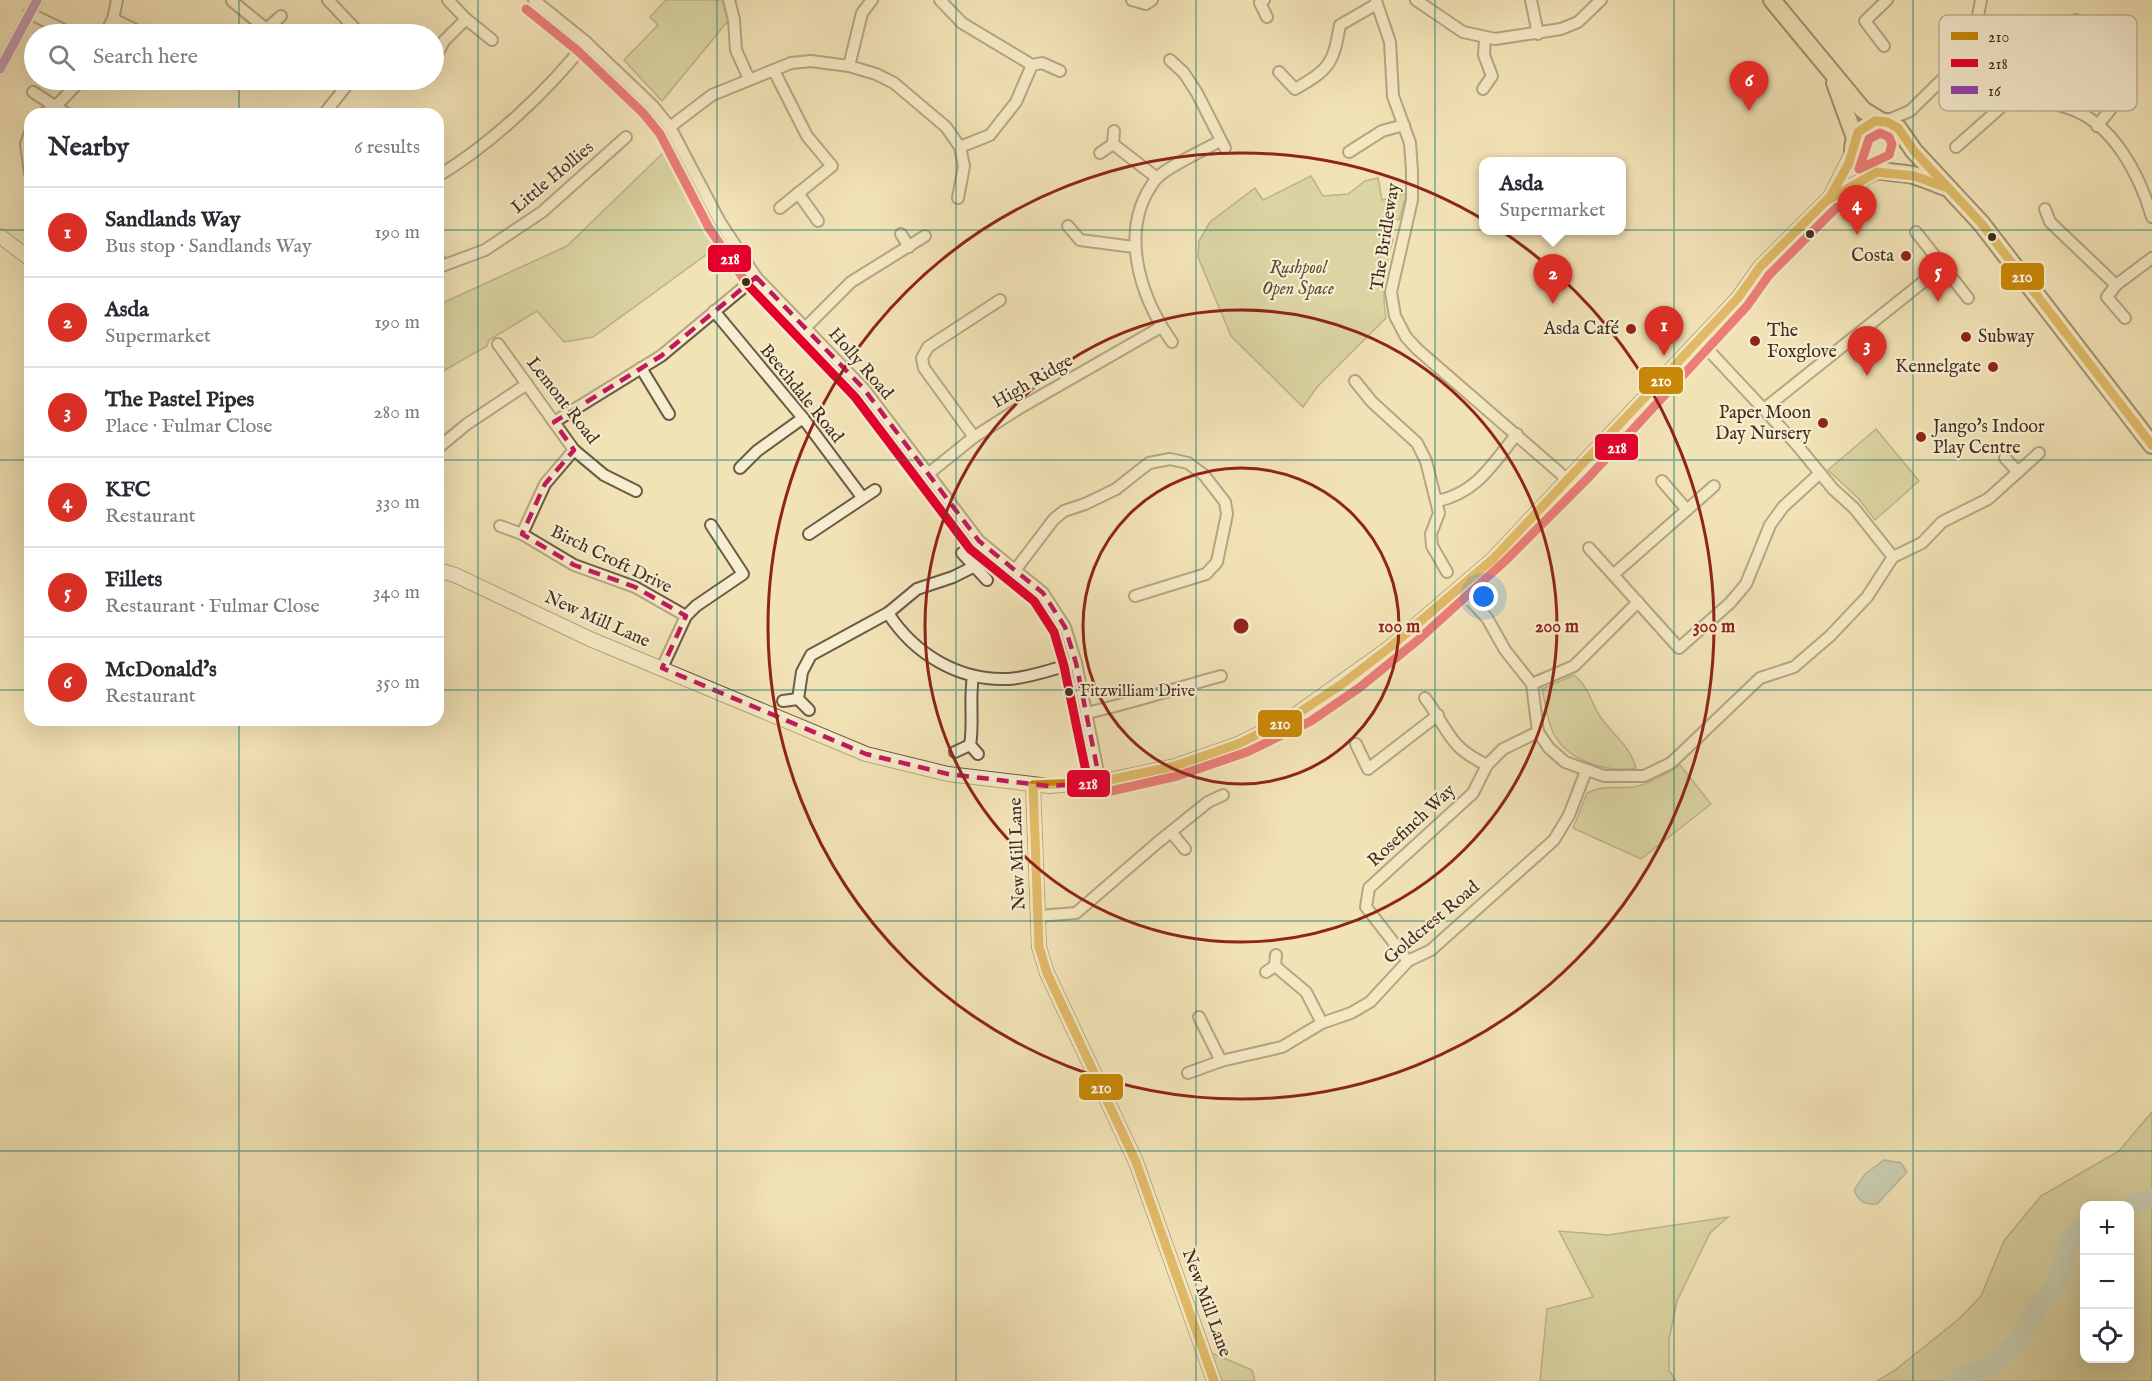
<!DOCTYPE html>
<html lang="en">
<head>
<meta charset="utf-8">
<style>
	:root { --surface:#fff; --page:#f7f7f7; --text:#2b2b33; --muted:#7c7c81; --line:#e1e1e2; --accent:#d93025 }
	body { margin:0; font-family:"IM FELL English",serif; background:var(--page); color:var(--text) }
	.controls { position:absolute; right:18px; bottom:18px; display:grid; overflow:hidden; border-radius:12px; box-shadow:0 6px 24px #0002 }
	.controls button { width:54px; height:54px; display:grid; place-items:center; padding:0; border:0; border-bottom:2px solid var(--line); background:var(--surface); color:var(--text); font:30px sans-serif }
	.you { position:absolute; left:1484px; top:597px; width:21px; height:21px; margin:-15px; border:4px solid #fff; border-radius:50%; background:#1a73e8; box-shadow:0 0 0 9px #1a73e833 }
	.badge { display:grid; place-items:center; width:39px; height:39px; border-radius:50%; background:var(--accent); color:#fff; font-size:20px; font-weight:700 }
	.pin { position:absolute; translate:-50% -50px; filter:drop-shadow(0 2px 3px #0008) }
	.pin::after { content:''; position:absolute; top:32px; width:21px; height:18px; background:inherit; clip-path:polygon(0 0,100% 0,50% 100%) }
	.popup { position:absolute; left:1479px; top:157px; width:147px; height:78px; box-sizing:border-box; display:grid; place-content:center; border-radius:12px; background:var(--surface); filter:drop-shadow(0 2px 4px #0005); font-size:20px; white-space:nowrap; color:var(--muted) }
	.popup b { font-size:22px; color:var(--text) }
	.popup::after { content:''; position:absolute; left:50%; top:100%; margin-left:-12px; border:12px solid transparent; border-top-color:var(--surface) }
	.list { margin:0; padding:0; list-style:none }
	h2 { display:flex; justify-content:space-between; align-items:center; height:78px; margin:0; padding:0 24px; font-size:26px }
	h2 small { font-size:20px; font-weight:400; color:var(--muted) }
	.list li { display:grid; grid-template-columns:39px 1fr auto; gap:18px; align-items:center; box-sizing:border-box; height:90px; padding:0 24px; border-top:2px solid var(--line) }
	.list b { display:block; font-size:22px; white-space:nowrap }
	.list p { margin:0; font-size:20px; white-space:nowrap; color:var(--muted) }
	.list em { font-size:20px; font-style:normal; color:var(--muted) }
	.icon { flex:none; width:33px; height:33px; fill:none; stroke:currentColor; stroke-width:2; stroke-linecap:round; stroke-linejoin:round }
	.map { position:relative; flex:none; width:2152px; height:1381px; overflow:hidden }
	.search { position:absolute; background:var(--surface); box-shadow:0 6px 24px #0002; left:24px; top:24px; width:420px; height:66px; display:flex; align-items:center; gap:15px; box-sizing:border-box; padding:0 21px; border-radius:33px; color:var(--muted); font-size:22px }
	.panel { position:absolute; background:var(--surface); box-shadow:0 6px 24px #0002; left:24px; top:108px; width:420px; height:618px; border-radius:18px }
	.map>svg:first-child { display:block }
</style>
</head>
<body>
<div class="map">
<svg width="2152" height="1381" viewBox="0 0 2152 1381">
	<rect width="100%" height="100%" fill="#f2e3b6"/>
	<filter id="stains"><feTurbulence type="fractalNoise" baseFrequency=".00333" numOctaves="4"/><feColorMatrix values="0 0 0 0 .2 0 0 0 0 .09 0 0 0 0 .02 0 0 0 .5 -.17"/></filter>
	<radialGradient id="worn" r=".72"><stop offset=".6" stop-color="#630" stop-opacity="0"/><stop offset="1" stop-color="#630" stop-opacity=".3"/></radialGradient>
	<!-- green -->
	<g fill="#bec38c" stroke="#7e7856" stroke-width="1.5" fill-rule="evenodd">
		<polygon points="666,0 723,0 728,21 662,101 624,60 658,25 650,17"/>
		<polygon points="669,147 679,159 721,244 593,337 564,342 537,311 489,340 487,346 438,374 438,305 567,246"/>
		<path d="M1311 176 1323 196 1348 194 1365 181 1378 178 1382 200 1407 193 1399 220 1393 219 1387 234 1393 239C1385 267 1381 289 1386 318L1317 387 1303 407 1231 336 1198 257 1199 241 1210 222 1255 188 1263 200Z"/>
		<polygon points="1876,429 1919,481 1875,520 1859,499 1828,470"/>
		<path d="M1574 675C1589 687 1590 700 1599 715 1612 735 1630 745 1636 768 1607 773 1565 761 1552 730 1547 718 1545 703 1542 689Z"/>
		<path d="M1680 765 1711 804 1641 859 1573 828 1587 793C1605 784 1614 789 1633 787 1650 784 1665 775 1680 765Z"/>
		<path d="M2152 1112V1381H1955L1984 1363 2006 1355 2008 1349 2005 1354 1984 1362 1953 1381H1877L1894 1371 1959 1319 1981 1296 2004 1241 2041 1196 2119 1151ZM2084 1206H2130V1358H2084Z"/>
		<polygon points="1728,1217 1710,1233 1677,1301 1669,1339 1669,1370 1676,1381 1540,1381 1547,1309 1593,1297 1559,1231 1608,1235"/>
		<polygon points="1209,1352 1252,1370 1255,1381 1219,1381"/>
	</g>
	<!-- water -->
	<path fill="#9dbdb7" stroke="#77847b" stroke-width="1.5" d="M1884 1160 1901 1163 1907 1172 1877 1204C1865 1205 1859 1202 1854 1190L1865 1174Z"/>
	<g fill="none" stroke-linecap="round" stroke-linejoin="round">
		<!-- river -->
		<g stroke="#9dbdb7" stroke-width="20">
			<polyline points="2129,1206 2152,1198"/>
			<polyline points="1955,1381 1986,1368 2018,1341 2037,1309 2057,1284 2068,1241 2084,1226"/>
		</g>
		<defs>
			<g id="minor">
				<polyline points="328,0 360,34"/>
				<polyline points="534,0 586,42 652,105 670,127 720,222 756,277 864,389 979,541 1043,593 1065,627 1076,663 1100,782"/>
				<polyline points="729,0 734,20 736,50 749,79"/>
				<polyline points="940,0 962,23 1032,65 1042,63 1060,71"/>
				<polyline points="1132,0 1146,4 1152,0"/>
				<polyline points="1264,0 1260,3 1267,17"/>
				<polyline points="1416,0 1463,32 1495,39 1561,29 1578,22 1601,0"/>
				<polyline points="1531,0 1538,34"/>
				<polyline points="232,1 265,28"/>
				<polyline points="1376,1 1390,42 1393,96 1410,143 1412,171 1412,200 1391,292 1395,316 1406,337 1417,349 1568,480"/>
				<polyline points="29,13 72,34"/>
				<polyline points="113,19 117,0"/>
				<polyline points="466,19 492,40"/>
				<polyline points="105,34 113,19 144,34"/>
				<polyline points="261,34 281,16"/>
				<polyline points="1884,46 1865,21 1887,0"/>
				<polyline points="434,60 444,41 466,19 448,0"/>
				<polyline points="1170,60 1184,73 1197,93 1225,148"/>
				<path d="M1961 61C1974 74 1987 93 2005 100 2011 102 2017 100 2023 100 2037 101 2055 104 2068 108 2113 122 2140 176 2152 217"/>
				<polyline points="849,66 862,13 872,0"/>
				<polyline points="0,69 37,0"/>
				<polyline points="774,71 807,136 832,166 780,208"/>
				<path d="M1279 72 1295 89C1330 69 1333 64 1340 25L1375 5"/>
				<polyline points="184,80 187,82"/>
				<polyline points="397,80 399,83 406,80"/>
				<polyline points="1483,89 1492,76 1484,55 1485,39"/>
				<polyline points="33,92 67,114"/>
				<polyline points="1994,94 2076,20"/>
				<polyline points="43,114 56,106 81,80"/>
				<polyline points="324,114 351,80"/>
				<polyline points="1886,121 1910,111 1961,61 1974,37 1981,0"/>
				<polyline points="2097,126 2114,105 2120,87"/>
				<polyline points="670,127 712,95 791,63 811,61 849,66 876,74 894,83 946,127 960,147 964,166 958,198"/>
				<polyline points="1114,131 1113,144 1157,178"/>
				<polyline points="30,133 26,144 30,173"/>
				<polyline points="960,147 990,135 1016,102 1032,65"/>
				<polyline points="1956,147 2008,101"/>
				<polyline points="1349,152 1382,131 1404,125"/>
				<polyline points="1100,153 1113,144"/>
				<path d="M438 176C490 145 549 90 586 42"/>
				<polyline points="798,193 818,221"/>
				<polyline points="2045,209 2050,222 2116,285"/>
				<polyline points="1068,226 1080,240 1134,247"/>
				<polyline points="1916,232 1968,298"/>
				<polyline points="901,234 909,247"/>
				<polyline points="438,258 442,266 485,250 542,212 626,137"/>
				<polyline points="714,311 803,418 862,497"/>
				<polyline points="2125,318 2107,297 2116,285 2152,258"/>
				<polyline points="806,327 851,282 925,236"/>
				<polyline points="1699,340 1797,445 1833,489 1854,508 1893,557"/>
				<path d="M1172 342C1140 297 1117 229 1156 179 1165 168 1206 149 1220 141"/>
				<polyline points="498,344 574,450 604,475 636,491"/>
				<polyline points="641,368 669,414"/>
				<polyline points="1355,381 1372,402 1417,443 1426,461 1439,513 1431,534 1432,546 1447,572"/>
				<polyline points="1764,409 1943,266"/>
				<polyline points="554,422 661,356 756,277"/>
				<polyline points="974,437 924,368 922,358 928,347 1000,300"/>
				<polyline points="438,448 467,424 527,384"/>
				<polyline points="2005,458 2018,472"/>
				<polyline points="740,468 757,451 803,418"/>
				<polyline points="928,474 974,437 1018,409 1161,327"/>
				<polyline points="1662,481 1687,510"/>
				<path d="M1438 501C1478 492 1492 464 1517 434"/>
				<polyline points="500,526 522,534 574,565 635,587 686,616"/>
				<polyline points="522,534 545,484 574,450"/>
				<polyline points="809,534 875,490"/>
				<polyline points="1589,548 1679,648 1730,603 1746,584 1770,525 1783,507 1819,474"/>
				<polyline points="962,553 987,580"/>
				<polyline points="1016,569 1054,519 1064,511 1085,504 1116,489 1149,463 1170,459 1188,463 1204,475 1225,502 1227,514 1217,562 1206,574 1135,596"/>
				<polyline points="1614,574 1714,486"/>
				<polyline points="1460,589 1487,618 1505,650 1532,684 1538,732 1549,748 1565,762 1604,776 1644,776 1671,763 1760,678 1794,667 1830,636 1867,597 1893,557 1922,543 1942,522 1988,499 2039,453"/>
				<path d="M888 613C914 654 959 681 1008 679 1030 678 1055 668 1076 663"/>
				<polyline points="662,668 686,616 696,606 743,574 711,525"/>
				<path d="M973 676C969 701 974 723 970 745L978 754"/>
				<polyline points="1532,684 1574,666 1638,602"/>
				<path d="M1425 698C1450 731 1447 746 1487 765"/>
				<polyline points="783,701 798,699"/>
				<polyline points="809,710 798,699 802,672 811,655 888,613 917,589 953,577 973,567"/>
				<path d="M1086 713C1132 703 1176 688 1221 676"/>
				<polyline points="1356,744 1368,769 1438,715"/>
				<polyline points="955,752 970,745"/>
				<polyline points="1171,832 1185,849"/>
				<polyline points="1038,916 1076,913 1157,843 1208,802 1223,795"/>
				<polyline points="1408,961 1366,907 1369,888 1473,793 1487,765 1503,749 1538,732"/>
				<polyline points="1275,966 1306,992 1322,1023"/>
				<polyline points="1266,972 1275,966 1276,955"/>
				<polyline points="1199,1017 1221,1061"/>
				<polyline points="1188,1073 1221,1061 1282,1047 1322,1023 1351,1013 1370,1002 1408,961 1431,950 1554,840 1569,815 1586,771"/>
			</g>
			<g id="tertiary">
				<polyline points="1830,197 1877,172"/>
				<polyline points="0,236 30,259"/>
				<polyline points="438,570 455,575 590,639 866,754 948,774 1049,786 1100,782 1175,766 1238,744 1291,718 1389,648 1493,559 1738,298 1760,267 1830,197 1854,149"/>
				<polyline points="1033,785 1039,947 1047,973 1136,1162 1214,1381"/>
			</g>
			<g id="primary">
				<polyline points="1772,0 1863,110 1881,121"/>
				<polyline points="1835,83 1855,138"/>
				<path d="M1948 188C1936 184 1924 178 1913 175 1889 170 1837 175 1858 132L1875 121 1887 122 1898 128 1914 151 1981 223 2152 445"/>
			</g>
		</defs>
		<!-- minor casing -->
		<use href="#minor" stroke="#6c5b46" stroke-width="14"/>
		<!-- tertiary casing -->
		<use href="#tertiary" stroke="#6c5b46" stroke-width="16"/>
		<!-- primary casing -->
		<use href="#primary" stroke="#3f2e20" stroke-width="20"/>
		<!-- minor -->
		<use href="#minor" stroke="#f7edd0" stroke-width="10"/>
		<!-- tertiary -->
		<use href="#tertiary" stroke="#f7edd0" stroke-width="14"/>
		<!-- primary -->
		<use href="#primary" stroke="#f2e3b6" stroke-width="16"/>
		<defs>
			<g id="bus-1">
				<polyline points="1826,201 1877,172 1914,176 1948,188"/>
				<polyline points="1033,785 1100,782 1175,766 1238,744 1291,718 1342,684 1389,648 1493,559 1738,298 1760,267 1830,197 1849,163 1858,132 1875,121 1887,122 1898,128 1914,151 1981,223 2152,445"/>
				<polyline points="1033,785 1039,947 1047,973 1136,1162 1214,1381"/>
			</g>
			<g id="bus-2">
				<polyline points="526,9 578,51 643,113 660,134 709,228 747,284 855,397 970,549 1034,601 1054,632 1064,666 1089,786 1098,794 1177,776 1247,752 1311,721 1359,688 1418,640 1505,561 1588,478 1747,306 1769,275 1837,207"/>
				<polygon points="1880,133 1889,137 1892,144 1889,155 1859,169 1869,139"/>
			</g>
			<polyline id="bus-3" points="0,69 37,0"/>
		</defs>
		<!-- bus-1 casing -->
		<use href="#bus-1" stroke="#f7edd0" stroke-width="14"/>
		<!-- bus-2 casing -->
		<use href="#bus-2" stroke="#f7edd0" stroke-width="14"/>
		<!-- bus-3 casing -->
		<use href="#bus-3" stroke="#f7edd0" stroke-width="14"/>
		<!-- bus-1 -->
		<use href="#bus-1" stroke="#c98808" stroke-width="9"/>
		<!-- bus-2 -->
		<use href="#bus-2" stroke="#e4002b" stroke-width="9"/>
		<!-- bus-3 -->
		<use href="#bus-3" stroke="#8e44ad" stroke-width="9"/>
	</g>
	<!-- marked area -->
	<path d="M0 0H2152V1381H0ZM756 277 864 389 979 541 1043 593 1065 627 1076 663 1100 782 1049 786 948 774 866 754 662 668 686 616 635 587 574 565 522 534 545 484 574 450 554 422 661 356Z" fill="#f2e3b6" fill-opacity=".55" fill-rule="evenodd"/>
	<path fill="none" stroke="#c2185b" stroke-width="4.5" stroke-dasharray="12 8" stroke-linejoin="round" d="M756 277 864 389 979 541 1043 593 1065 627 1076 663 1100 782 1049 786 948 774 866 754 662 668 686 616 635 587 574 565 522 534 545 484 574 450 554 422 661 356Z"/>
	<!-- grid -->
	<path fill="none" stroke="#0f766e" stroke-width="1.5" stroke-opacity="0.55" d="M239 0V34M478 0V1381M717 0V1381M956 0V1381M1196 0V1381M1435 0V1381M1674 0V1381M1913 0V1381M239 80V114M0 230H30M438 230H2152M0 460H30M438 460H2152M0 690H30M438 690H2152M239 720V1381M0 921H2152M0 1151H2152"/>
	<!-- distance rings -->
	<g fill="none" stroke="#8f2418" stroke-width="3">
		<circle cx="1241" cy="626" r="158"/>
		<circle cx="1241" cy="626" r="316"/>
		<circle cx="1241" cy="626" r="473"/>
	</g>
	<!-- markers -->
	<g fill="#3f2e20" stroke="#f7edd0" stroke-width="2">
		<circle cx="1810" cy="234" r="5"/>
		<circle cx="1992" cy="237" r="5"/>
		<circle cx="746" cy="282" r="5"/>
		<circle cx="1069" cy="692" r="5"/>
	</g>
	<g fill="#8f2418" stroke="#f7edd0" stroke-width="2">
		<circle cx="1906" cy="256" r="6"/>
		<circle cx="1631" cy="329" r="6"/>
		<circle cx="1966" cy="337" r="6"/>
		<circle cx="1755" cy="341" r="6"/>
		<circle cx="1993" cy="367" r="6"/>
		<circle cx="1823" cy="423" r="6"/>
		<circle cx="1921" cy="437" r="6"/>
	</g>
	<g text-anchor="middle" dominant-baseline="central" stroke-width="4.5" stroke-linejoin="round" paint-order="stroke">
		<!-- bus labels -->
		<g font-size="16" fill="#3f2e20" stroke="#f7edd0" text-anchor="start">
			<text x="1080" y="692">Fitzwilliam Drive</text>
		</g>
		<!-- street labels -->
		<g font-size="18" fill="#3f2e20" stroke="#f7edd0">
			<text transform="translate(553 178) rotate(-40)">Little Hollies</text>
			<text transform="translate(1386 237) rotate(-81)">The Bridleway</text>
			<text transform="translate(860 364) rotate(49)">Holly Road</text>
			<text transform="translate(1033 382) rotate(-30)">High Ridge</text>
			<text transform="translate(801 394) rotate(51)">Beechdale Road</text>
			<text transform="translate(562 401) rotate(52)">Lemont Road</text>
			<text transform="translate(611 560) rotate(26)">Birch Croft Drive</text>
			<text transform="translate(597 620) rotate(24)">New Mill Lane</text>
			<text transform="translate(1412 826) rotate(-43)">Rosefinch Way</text>
			<text transform="translate(1018 854) rotate(-92)">New Mill Lane</text>
			<text transform="translate(1432 923) rotate(-40)">Goldcrest Road</text>
			<text transform="translate(1206 1303) rotate(70)">New Mill Lane</text>
		</g>
		<!-- poi labels -->
		<g font-size="18" fill="#3f2e20" stroke="#f7edd0" text-anchor="end">
			<text x="1894" y="256">Costa</text>
			<text x="1619" y="329">Asda Café</text>
			<text x="1767" y="331" text-anchor="start">The<tspan x="1767" dy="21">Foxglove</tspan></text>
			<text x="1978" y="337" text-anchor="start">Subway</text>
			<text x="1981" y="367">Kennelgate</text>
			<text x="1811" y="413">Paper Moon<tspan x="1811" dy="21">Day Nursery</tspan></text>
			<text x="1933" y="427" text-anchor="start">Jango's Indoor<tspan x="1933" dy="21">Play Centre</tspan></text>
		</g>
		<!-- park labels -->
		<g font-size="18" font-style="italic" fill="#584c36" stroke="#f7edd0">
			<text x="1298" y="268">Rushpool<tspan x="1298" dy="21">Open Space</tspan></text>
		</g>
	</g>
	<!-- legend -->
	<rect x="1939" y="15" width="198" height="96" rx="9" fill="#f7edd0" stroke="#c0b49b" stroke-width="1.5"/>
	<rect x="1951" y="32" width="27" height="8" fill="#c98808"/>
	<rect x="1951" y="59" width="27" height="8" fill="#e4002b"/>
	<rect x="1951" y="86" width="27" height="8" fill="#8e44ad"/>
	<g font-size="16" fill="#3f2e20">
		<text x="1988" y="42">210</text>
		<text x="1988" y="69">218</text>
		<text x="1988" y="96">16</text>
	</g>
	<circle cx="1241" cy="626" r="9" fill="#8f2418" stroke="#f7edd0" stroke-width="3"/>
	<g font-size="18" text-anchor="middle" font-weight="bold" fill="#8f2418" stroke="#f7edd0" stroke-width="4.5" stroke-linejoin="round" paint-order="stroke">
		<text x="1399" y="632">100 m</text>
		<text x="1557" y="632">200 m</text>
		<text x="1714" y="632">300 m</text>
	</g>
	<g stroke="#f7edd0" stroke-width="2">
		<rect x="707" y="244" width="45" height="29" rx="6" fill="#e4002b"/>
		<rect x="2000" y="262" width="45" height="29" rx="6" fill="#c98808"/>
		<rect x="1638" y="366" width="46" height="29" rx="6" fill="#c98808"/>
		<rect x="1594" y="433" width="45" height="28" rx="6" fill="#e4002b"/>
		<rect x="1257" y="709" width="46" height="29" rx="6" fill="#c98808"/>
		<rect x="1066" y="769" width="45" height="29" rx="6" fill="#e4002b"/>
		<rect x="1078" y="1073" width="46" height="28" rx="6" fill="#c98808"/>
	</g>
	<g font-size="16" text-anchor="middle" font-weight="bold" fill="#fff">
		<text x="730" y="264">218</text>
		<text x="2022" y="282">210</text>
		<text x="1661" y="386">210</text>
		<text x="1617" y="453">218</text>
		<text x="1280" y="729">210</text>
		<text x="1088" y="789">218</text>
		<text x="1101" y="1093">210</text>
	</g>
	<rect width="100%" height="100%" filter="url(#stains)"/>
	<rect width="100%" height="100%" fill="url(#worn)"/>
</svg>
<div class="controls">
<button>+</button>
<button>−</button>
<button><svg class="icon" aria-label="locate" viewBox="0 0 24 24"><circle cx="12" cy="12" r="6"/><path d="M12 2v4M12 18v4M2 12h4M18 12h4"/></svg></button>
</div>
<div class="you"></div>
<div class="pin badge" style="left:1664px;top:356px">1</div>
<div class="pin badge" style="left:1553px;top:304px">2</div>
<div class="popup"><b>Asda</b>Supermarket</div>
<div class="pin badge" style="left:1867px;top:376px">3</div>
<div class="pin badge" style="left:1857px;top:235px">4</div>
<div class="pin badge" style="left:1938px;top:302px">5</div>
<div class="pin badge" style="left:1749px;top:111px">6</div>
<div class="search"><svg class="icon" aria-label="search" viewBox="0 0 24 24"><circle cx="10" cy="10" r="6"/><path d="M15 15l6 6"/></svg>Search here</div>
<section class="panel">
<h2>Nearby<small>6 results</small></h2>
<ul class="list">
<li><span class="badge">1</span><div><b>Sandlands Way</b><p>Bus stop · Sandlands Way</p></div><em>190 m</em></li>
<li><span class="badge">2</span><div><b>Asda</b><p>Supermarket</p></div><em>190 m</em></li>
<li><span class="badge">3</span><div><b>The Pastel Pipes</b><p>Place · Fulmar Close</p></div><em>280 m</em></li>
<li><span class="badge">4</span><div><b>KFC</b><p>Restaurant</p></div><em>330 m</em></li>
<li><span class="badge">5</span><div><b>Fillets</b><p>Restaurant · Fulmar Close</p></div><em>340 m</em></li>
<li><span class="badge">6</span><div><b>McDonald's</b><p>Restaurant</p></div><em>350 m</em></li>
</ul>
</section>
</div>
</body>
</html>
